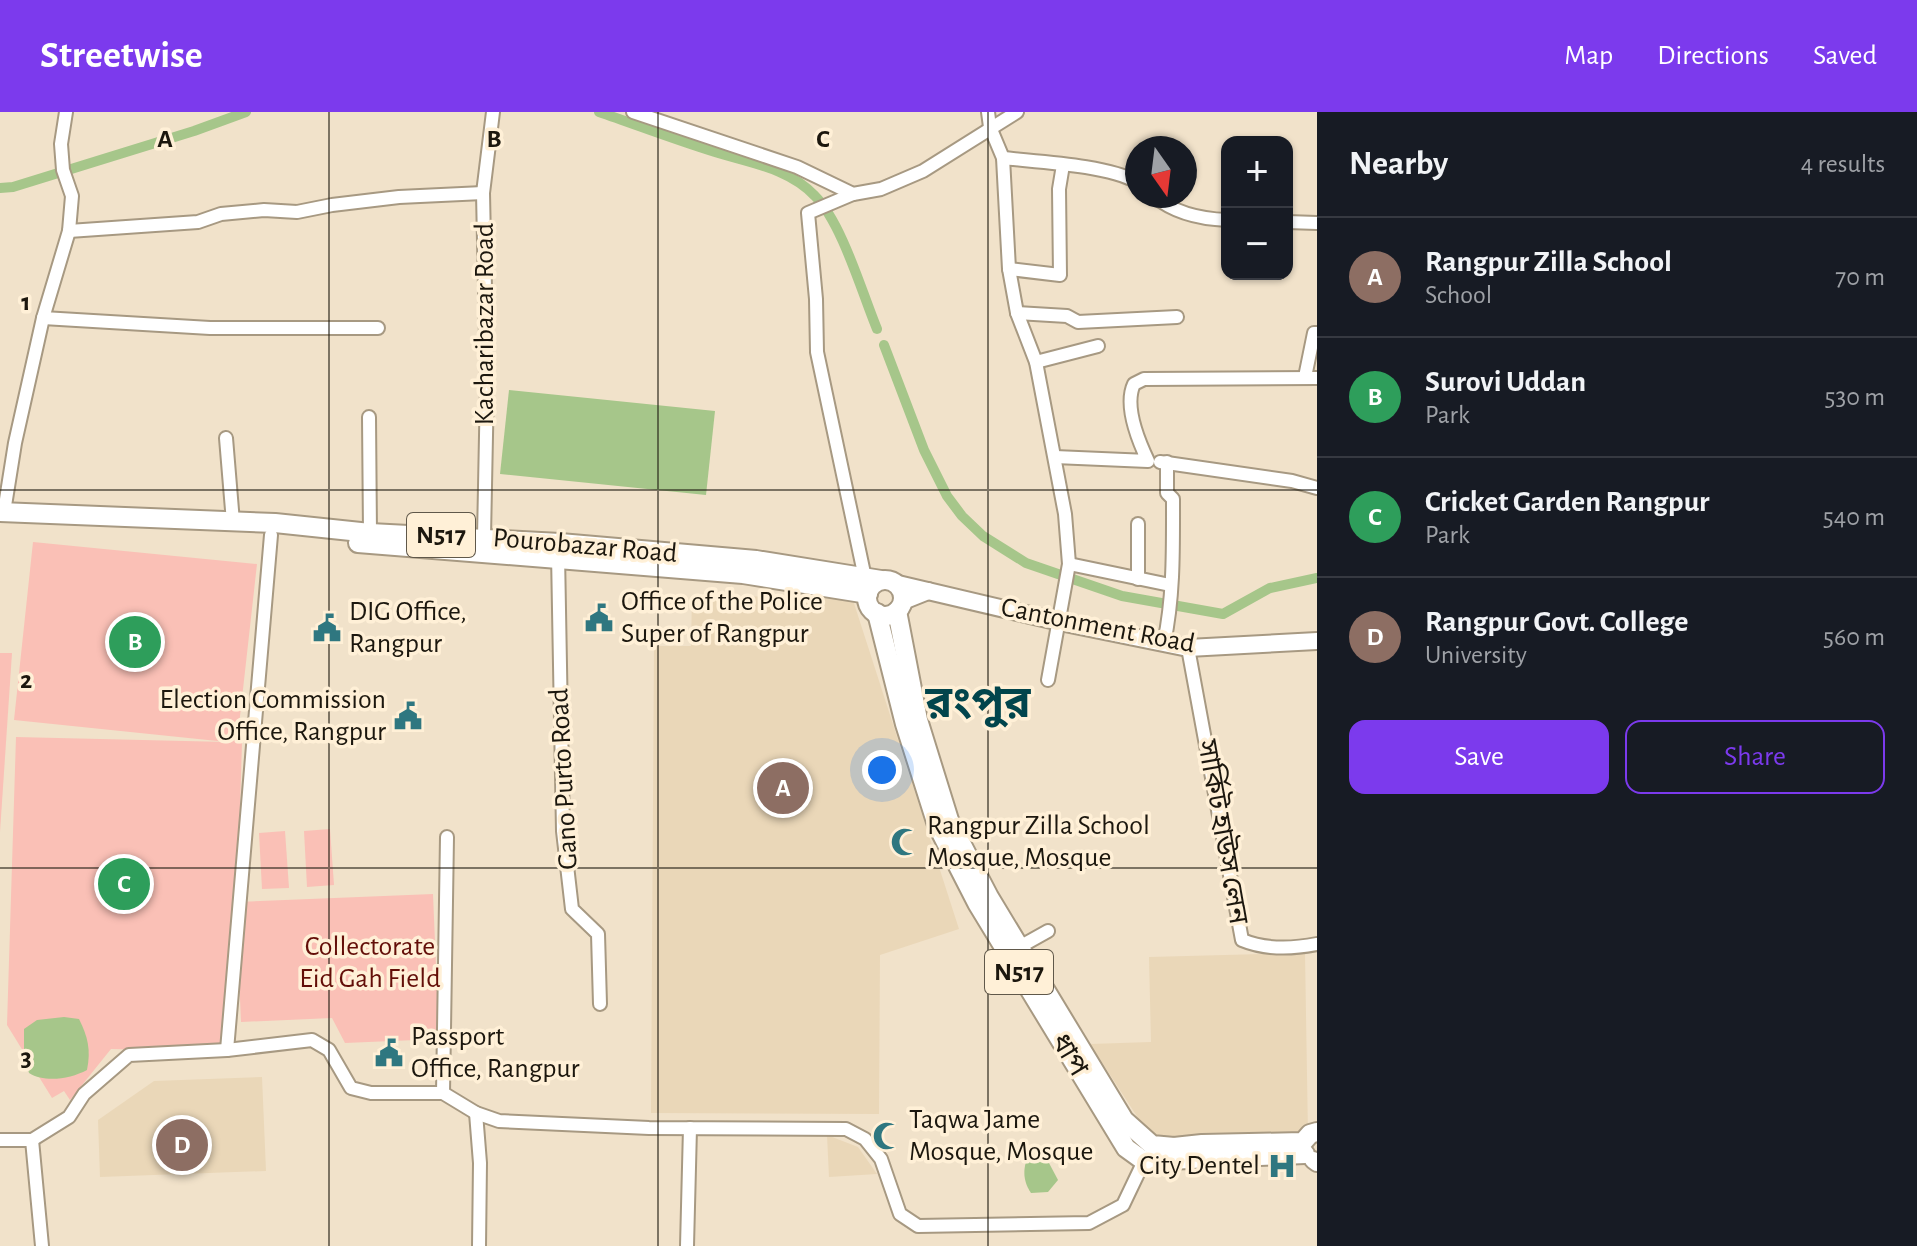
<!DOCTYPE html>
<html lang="en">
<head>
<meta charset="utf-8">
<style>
	:root { --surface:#171b24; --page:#20242c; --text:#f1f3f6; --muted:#9ea1a6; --line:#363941; --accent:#7c3aed }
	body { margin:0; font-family:"Alegreya Sans","Noto Sans Bengali",sans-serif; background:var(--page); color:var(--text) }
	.controls { position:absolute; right:24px; top:24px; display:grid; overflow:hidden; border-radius:16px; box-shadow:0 2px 6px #0004 }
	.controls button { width:72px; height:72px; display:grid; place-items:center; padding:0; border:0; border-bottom:2px solid var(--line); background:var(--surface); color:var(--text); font:40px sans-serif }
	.compass { position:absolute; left:1125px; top:24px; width:72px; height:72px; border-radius:50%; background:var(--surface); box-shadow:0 2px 6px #0004; rotate:166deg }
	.you { position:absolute; left:882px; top:658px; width:28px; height:28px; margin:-20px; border:6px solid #fff; border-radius:50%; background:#1a73e8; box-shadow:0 0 0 12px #1a73e833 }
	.badge { display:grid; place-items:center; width:52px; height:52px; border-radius:50%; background:var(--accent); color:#fff; font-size:26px; font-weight:700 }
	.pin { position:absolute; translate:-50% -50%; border:4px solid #fff; box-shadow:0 2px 8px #0006 }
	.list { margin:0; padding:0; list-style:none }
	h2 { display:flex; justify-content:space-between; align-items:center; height:104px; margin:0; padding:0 32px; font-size:34px }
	h2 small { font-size:26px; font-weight:400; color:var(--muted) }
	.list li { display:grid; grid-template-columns:52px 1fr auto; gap:24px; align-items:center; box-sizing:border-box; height:120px; padding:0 32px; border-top:2px solid var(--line) }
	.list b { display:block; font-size:30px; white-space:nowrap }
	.list p { margin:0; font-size:26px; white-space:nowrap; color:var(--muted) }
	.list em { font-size:26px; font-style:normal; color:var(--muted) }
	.actions { display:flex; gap:16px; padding:24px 32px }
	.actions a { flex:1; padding:18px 0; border:2px solid var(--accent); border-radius:16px; text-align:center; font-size:28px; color:var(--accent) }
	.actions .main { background:var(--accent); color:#fff }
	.map { position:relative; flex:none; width:1317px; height:1134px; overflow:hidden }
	header { display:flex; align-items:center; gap:48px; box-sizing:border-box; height:112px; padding:0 40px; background:var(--accent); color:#fff }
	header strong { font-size:38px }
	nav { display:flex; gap:44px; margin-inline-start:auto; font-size:28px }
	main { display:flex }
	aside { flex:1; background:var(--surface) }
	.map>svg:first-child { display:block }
</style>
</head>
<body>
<header>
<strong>Streetwise</strong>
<nav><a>Map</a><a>Directions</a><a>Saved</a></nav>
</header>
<main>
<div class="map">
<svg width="1317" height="1134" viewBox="0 0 1317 1134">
	<rect width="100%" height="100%" fill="#f1e2ca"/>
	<!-- built -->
	<g fill="#ead7b8">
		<polygon points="692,484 852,485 959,817 880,843 879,1002 651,1001 654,534 691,534"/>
		<polygon points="1305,841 1308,1023 1151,1026 1090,932 1151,930 1149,845"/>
		<polygon points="262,965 266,1059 100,1065 98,1008 154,969"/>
		<polygon points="827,1023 858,1035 877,1062 829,1065"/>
	</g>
	<!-- green -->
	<g fill="#fac0b6">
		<polygon points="33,430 257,452 237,631 242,631 237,790 433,782 439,927 345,931 332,906 241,910 237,818 232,940 111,937 70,988 64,979 52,986 7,913 16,625 227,630 14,608"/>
		<polygon points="0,541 12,541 0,720"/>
		<polygon points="330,717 334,773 307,775 304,719"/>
		<polygon points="285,719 289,776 262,777 259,721"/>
	</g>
	<!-- water -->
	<g fill="#a6c68a">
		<polygon points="509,278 715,299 706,383 500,362"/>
		<path d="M64 905 79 907C88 925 91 938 87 958 70 967 45 971 29 961L24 942V917L37 908Z"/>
		<path d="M1041 1036 1058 1068 1048 1080 1031 1081C1021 1066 1023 1052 1032 1037Z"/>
	</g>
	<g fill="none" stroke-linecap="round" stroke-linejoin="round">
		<!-- canal -->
		<g stroke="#a6c68a" stroke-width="10">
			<path d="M599 0C637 13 676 28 715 40 750 51 789 56 815 84 842 111 862 181 877 217"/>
			<polyline points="0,76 13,75 194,19 246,0"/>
			<polyline points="884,233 924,338 947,384 962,404 983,424 1026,451 1122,484 1223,502 1270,476 1317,466"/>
		</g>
		<defs>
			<g id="minor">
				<polyline points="633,0 797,55 853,82 881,77 923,59 1017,0"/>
				<polyline points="988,0 990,15 1003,46 1009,157 1017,201 1036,250 1065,402 1069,452 1048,568"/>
				<path d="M1003 46C1039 50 1107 53 1137 70"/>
				<polyline points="853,82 808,101 816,187 817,240 865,466"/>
				<path d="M1154 84C1174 101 1201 107 1227 108"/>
				<polyline points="1287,110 1317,111"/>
				<polyline points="69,119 198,110 221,102 264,98 297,100 332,93 399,85 483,81"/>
				<polyline points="1009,157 1060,163 1059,77 1063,53"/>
				<polyline points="1017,201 1067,204 1078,210 1177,205"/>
				<polyline points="43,206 210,216 378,216"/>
				<polyline points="1036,250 1098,234"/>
				<polyline points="1305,265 1314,221 1317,221"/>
				<polyline points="369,305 370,421"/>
				<polyline points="226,326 233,410"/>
				<path d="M1055 345 1148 349C1138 328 1124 293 1134 272L1144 267 1317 266"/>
				<polyline points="1160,350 1292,369 1317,376"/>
				<polyline points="4,400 15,331 43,206 69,119 72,84 63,58 61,32 66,0"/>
				<polyline points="484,425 487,273 483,81 493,0"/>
				<polyline points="558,442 563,719 572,797 598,822 600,892"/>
				<polyline points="1069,452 1170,473"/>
				<polyline points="1138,467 1138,412"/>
				<path d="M1164 531C1174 484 1173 435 1173 387L1167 381V350"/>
				<path d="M1188 536 1242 828C1266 838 1292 837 1317 832"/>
				<polyline points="1014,838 1048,819"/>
				<polyline points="227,938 271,423"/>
				<polyline points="443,981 447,725"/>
				<polyline points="476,1001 480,1051 479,1134"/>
				<polyline points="0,1028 32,1028 69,1005 84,982 129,943 227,938 312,928 329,938 351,976 371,981 443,981 476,1001 499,1009 649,1016 846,1017 865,1027 881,1047 900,1102 918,1114 1089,1111 1123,1093 1144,1049"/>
				<polyline points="32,1028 42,1134"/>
				<polyline points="687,1134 690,1016"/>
			</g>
			<g id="major">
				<polyline points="898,472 1060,510 1188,536 1317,529"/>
				<polyline points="903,489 928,479"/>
				<polyline points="1313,1048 1317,1051"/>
			</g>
			<g id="highway">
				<polyline points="0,400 275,411 370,421 560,431 756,448 881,468"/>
				<polyline points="358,431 743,462 868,482"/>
				<circle cx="885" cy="486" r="18"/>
				<polyline points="897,499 918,608 949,708 989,785 1124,1008 1152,1033 1174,1035 1202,1032 1303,1030 1310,1022 1317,1020"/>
				<polyline points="877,501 905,612 937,713 977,791 1126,1036 1144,1049 1305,1042"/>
			</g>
		</defs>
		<!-- minor casing -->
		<use href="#minor" stroke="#a79982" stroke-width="16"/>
		<!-- major casing -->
		<use href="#major" stroke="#a79982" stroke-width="20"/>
		<!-- highway casing -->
		<use href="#highway" stroke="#a79982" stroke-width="22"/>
		<!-- minor -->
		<use href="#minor" stroke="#fff" stroke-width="12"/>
		<!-- major -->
		<use href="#major" stroke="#fff" stroke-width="16"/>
		<!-- highway -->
		<use href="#highway" stroke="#fff" stroke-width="18"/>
	</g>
	<!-- grid -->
	<path fill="none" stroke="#1c170e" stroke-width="2" stroke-opacity="0.55" d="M329 0V1134M658 0V1134M988 0V1134M0 378H1317M0 756H1317"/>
	<!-- icons -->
	<defs>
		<symbol id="civic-bare" viewBox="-9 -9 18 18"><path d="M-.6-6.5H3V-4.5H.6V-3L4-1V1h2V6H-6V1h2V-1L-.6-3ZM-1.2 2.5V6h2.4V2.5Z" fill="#2f7780" stroke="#fff0d7" stroke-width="2.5" paint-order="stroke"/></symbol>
		<symbol id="mosque-bare" viewBox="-9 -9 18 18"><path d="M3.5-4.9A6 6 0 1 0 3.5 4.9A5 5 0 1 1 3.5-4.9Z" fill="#2f7780" stroke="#fff0d7" stroke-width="2.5" paint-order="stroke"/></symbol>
		<symbol id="hospital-bare" viewBox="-9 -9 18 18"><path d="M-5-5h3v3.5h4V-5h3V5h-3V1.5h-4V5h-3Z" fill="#2f7780" stroke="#fff0d7" stroke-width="2.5" paint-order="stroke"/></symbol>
	</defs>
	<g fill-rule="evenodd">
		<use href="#civic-bare" x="579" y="486" width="40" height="40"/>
		<use href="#civic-bare" x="307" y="496" width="40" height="40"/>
		<use href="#civic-bare" x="388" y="584" width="40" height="40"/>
		<use href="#mosque-bare" x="885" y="710" width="40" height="40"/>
		<use href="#civic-bare" x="369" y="921" width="40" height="40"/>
		<use href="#mosque-bare" x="867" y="1004" width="40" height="40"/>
		<use href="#hospital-bare" x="1262" y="1034" width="40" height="40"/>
	</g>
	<g text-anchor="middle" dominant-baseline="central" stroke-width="7" stroke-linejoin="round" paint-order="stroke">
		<!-- shield labels -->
		<g fill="#fff0d7" stroke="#60584a" stroke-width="2">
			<rect x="407" y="401" width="68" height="44" rx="6"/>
			<rect x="985" y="838" width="68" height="44" rx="6"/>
		</g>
		<g font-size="26" font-weight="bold" fill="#1c170e">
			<text x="441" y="423">N517</text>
			<text x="1019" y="860">N517</text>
		</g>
		<!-- street labels -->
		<g font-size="28" fill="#1c170e" stroke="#fff0d7">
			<text transform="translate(485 212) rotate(-90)">Kacharibazar Road</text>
			<text transform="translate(585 434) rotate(5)">Pourobazar Road</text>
			<text transform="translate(1098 514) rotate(11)">Cantonment Road</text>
			<text transform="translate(564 667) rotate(-93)">Gano Purto Road</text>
			<text transform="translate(1222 720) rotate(80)">সার্কিট হাউস লেন</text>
			<text transform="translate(1069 943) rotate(59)">ধাপ</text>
		</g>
		<!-- poi labels -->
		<g font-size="28" fill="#1c170e" stroke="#fff0d7" text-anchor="start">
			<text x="621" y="490">Office of the Police<tspan x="621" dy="32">Super of Rangpur</tspan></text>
			<text x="349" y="500">DIG Office,<tspan x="349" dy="32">Rangpur</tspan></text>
			<text x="386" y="588" text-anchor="end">Election Commission<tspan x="386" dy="32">Office, Rangpur</tspan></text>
			<text x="927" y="714">Rangpur Zilla School<tspan x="927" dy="32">Mosque, Mosque</tspan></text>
			<text x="411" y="925">Passport<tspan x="411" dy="32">Office, Rangpur</tspan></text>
			<text x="909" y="1008">Taqwa Jame<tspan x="909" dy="32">Mosque, Mosque</tspan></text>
			<text x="1260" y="1054" text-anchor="end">City Dentel</text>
		</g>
		<!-- park labels -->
		<g font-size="28" fill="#630e08" stroke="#fff0d7">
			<text x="370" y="835">Collectorate<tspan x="370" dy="32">Eid Gah Field</tspan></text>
		</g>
		<!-- town labels -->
		<g font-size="44" font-weight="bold" fill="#02454c" stroke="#fff0d7">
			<text x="978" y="592">রংপুর</text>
		</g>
	</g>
	<g font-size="26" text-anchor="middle" font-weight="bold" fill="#1c170e" stroke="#fff0d7" stroke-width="7" stroke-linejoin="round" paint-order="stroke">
		<text x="165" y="35">A</text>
		<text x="494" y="35">B</text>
		<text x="823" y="35">C</text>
		<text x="26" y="198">1</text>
		<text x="26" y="576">2</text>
		<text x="26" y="954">3</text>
	</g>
</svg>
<div class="controls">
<button>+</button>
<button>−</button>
</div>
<svg class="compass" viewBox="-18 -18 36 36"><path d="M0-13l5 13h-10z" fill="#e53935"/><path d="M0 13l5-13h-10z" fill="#9ea1a6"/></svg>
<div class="you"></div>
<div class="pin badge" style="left:783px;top:676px;background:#8d6e63">A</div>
<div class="pin badge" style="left:135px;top:530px;background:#2e9e5b">B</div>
<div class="pin badge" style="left:124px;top:772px;background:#2e9e5b">C</div>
<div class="pin badge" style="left:182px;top:1033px;background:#8d6e63">D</div>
</div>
<aside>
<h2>Nearby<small>4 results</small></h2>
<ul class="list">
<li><span class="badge" style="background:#8d6e63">A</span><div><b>Rangpur Zilla School</b><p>School</p></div><em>70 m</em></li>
<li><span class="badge" style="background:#2e9e5b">B</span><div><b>Surovi Uddan</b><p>Park</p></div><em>530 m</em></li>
<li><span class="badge" style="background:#2e9e5b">C</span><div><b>Cricket Garden Rangpur</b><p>Park</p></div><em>540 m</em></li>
<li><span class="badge" style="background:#8d6e63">D</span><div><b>Rangpur Govt. College</b><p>University</p></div><em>560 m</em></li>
</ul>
<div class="actions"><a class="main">Save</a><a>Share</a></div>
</aside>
</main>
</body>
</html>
